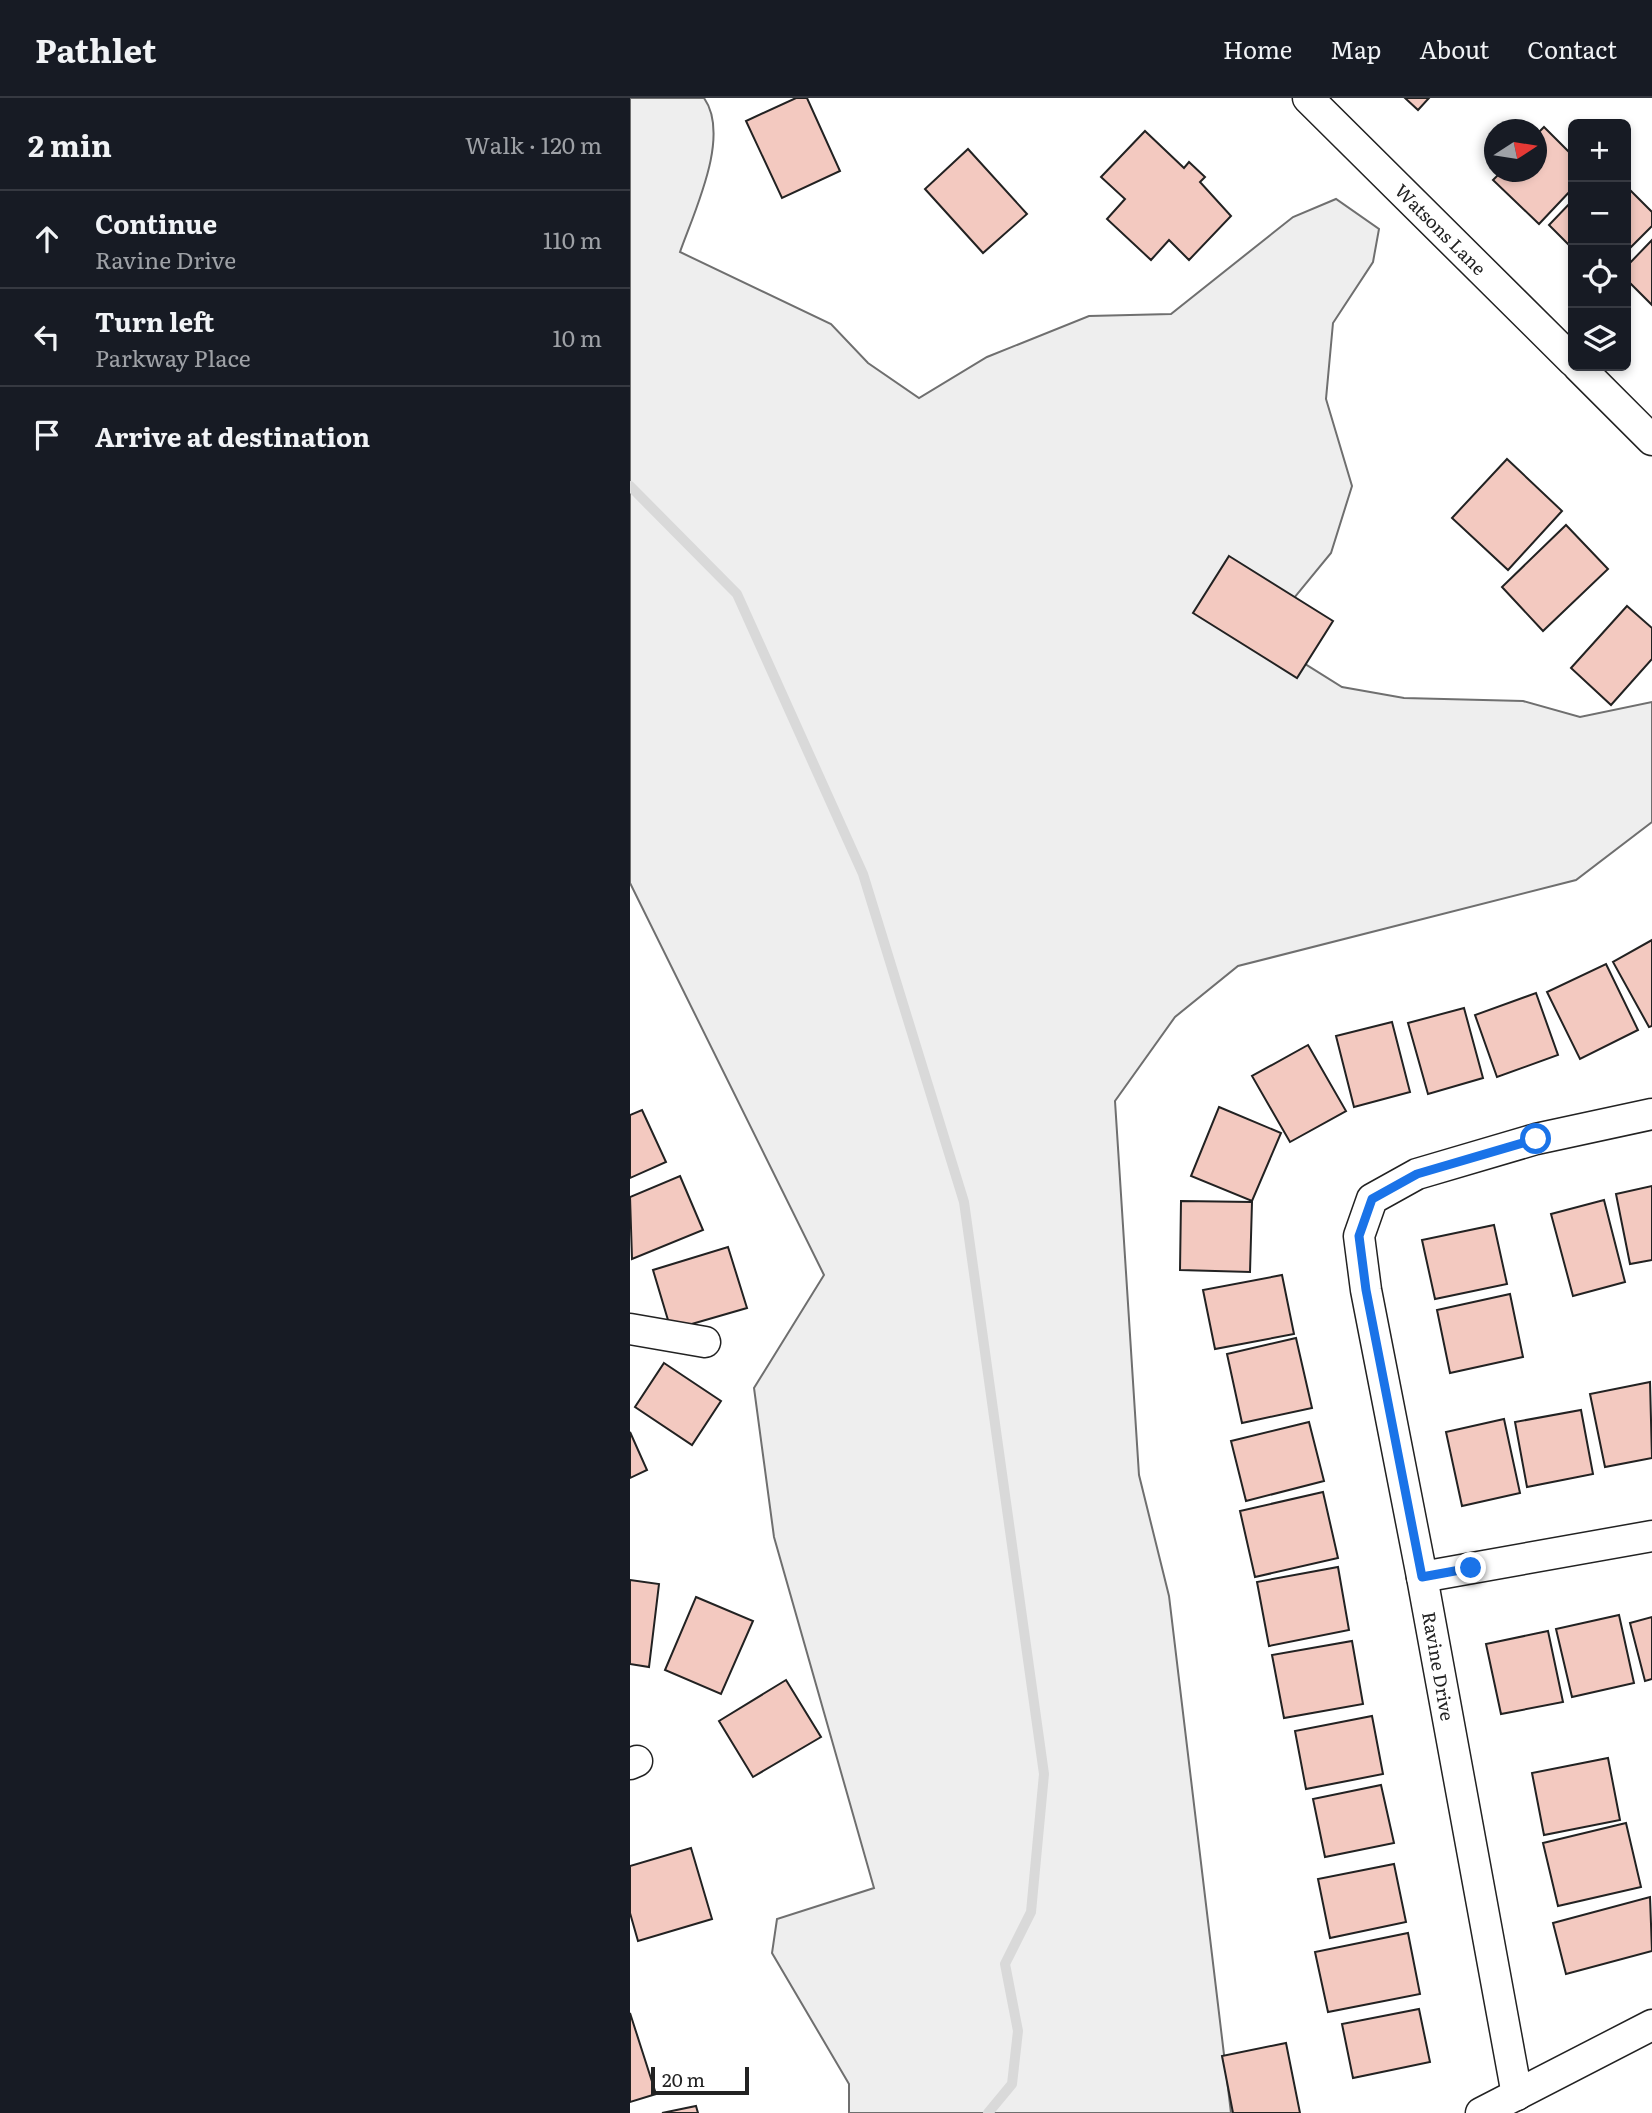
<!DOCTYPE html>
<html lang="en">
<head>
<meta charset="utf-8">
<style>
	:root { --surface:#171b24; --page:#242831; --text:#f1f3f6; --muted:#9ea1a6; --line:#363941 }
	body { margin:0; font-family:Literata,serif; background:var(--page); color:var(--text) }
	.controls { position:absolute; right:21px; top:21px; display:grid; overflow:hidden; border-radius:10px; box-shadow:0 4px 10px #0003 }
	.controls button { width:63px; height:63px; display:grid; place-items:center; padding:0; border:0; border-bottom:2px solid var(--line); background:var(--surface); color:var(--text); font:35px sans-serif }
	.compass { position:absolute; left:854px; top:21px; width:63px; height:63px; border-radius:50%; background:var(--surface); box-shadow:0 4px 10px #0003; rotate:78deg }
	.scale { position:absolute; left:21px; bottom:18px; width:98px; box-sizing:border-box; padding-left:7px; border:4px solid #222; border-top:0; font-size:19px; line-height:24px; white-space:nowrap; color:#222; -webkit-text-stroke:5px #fff; paint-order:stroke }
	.stop { position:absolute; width:21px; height:21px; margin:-16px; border:5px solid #1a73e8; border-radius:50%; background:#fff }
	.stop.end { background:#1a73e8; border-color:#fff; box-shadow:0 2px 7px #0008 }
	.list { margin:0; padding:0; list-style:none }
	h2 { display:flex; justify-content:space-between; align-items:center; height:91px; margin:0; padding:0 28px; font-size:30px }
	h2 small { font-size:23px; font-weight:400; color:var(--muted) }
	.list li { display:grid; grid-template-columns:46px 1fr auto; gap:21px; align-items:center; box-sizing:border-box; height:98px; padding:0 28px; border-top:2px solid var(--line) }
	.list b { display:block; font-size:26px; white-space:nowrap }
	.list p { margin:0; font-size:23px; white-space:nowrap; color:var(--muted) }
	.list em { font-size:23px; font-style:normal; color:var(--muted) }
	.icon { flex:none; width:38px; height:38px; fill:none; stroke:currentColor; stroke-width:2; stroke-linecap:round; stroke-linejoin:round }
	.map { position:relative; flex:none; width:1022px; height:2015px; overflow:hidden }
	header { display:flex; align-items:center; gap:42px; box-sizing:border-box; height:98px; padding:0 35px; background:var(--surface); border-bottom:2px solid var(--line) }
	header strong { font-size:33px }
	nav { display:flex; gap:38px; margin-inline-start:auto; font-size:24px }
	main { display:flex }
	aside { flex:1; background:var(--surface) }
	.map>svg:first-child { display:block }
</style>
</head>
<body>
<header>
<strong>Pathlet</strong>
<nav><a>Home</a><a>Map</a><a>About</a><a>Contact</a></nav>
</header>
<main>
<aside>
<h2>2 min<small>Walk · 120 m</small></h2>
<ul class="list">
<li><svg class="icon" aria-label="ahead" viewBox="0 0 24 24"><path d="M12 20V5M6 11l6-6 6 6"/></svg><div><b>Continue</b><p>Ravine Drive</p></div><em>110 m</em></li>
<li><svg class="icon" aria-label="left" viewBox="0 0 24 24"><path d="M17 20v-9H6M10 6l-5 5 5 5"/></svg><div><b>Turn left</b><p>Parkway Place</p></div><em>10 m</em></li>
<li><svg class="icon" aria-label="arrive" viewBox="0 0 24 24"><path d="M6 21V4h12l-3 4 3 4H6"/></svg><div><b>Arrive at destination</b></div></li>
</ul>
</aside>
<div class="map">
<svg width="1022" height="2015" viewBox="0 0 1022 2015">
	<rect width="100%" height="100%" fill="#fff"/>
	<!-- green -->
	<path fill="#eee" stroke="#6f6f6f" stroke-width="2" d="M0 0H74C101 38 64 114 50 154L201 226 238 265 289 300 357 259 459 218 541 216 663 119 706 101 749 131 743 164 703 225 696 301 722 388 701 455 632 539 712 589 774 600 893 603 950 619 1022 604V724L946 782 608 868 545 919 485 1003 509 1377 539 1498 601 2015H219V1986L142 1855 147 1821 244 1790 144 1439 124 1290 194 1177 0 785Z"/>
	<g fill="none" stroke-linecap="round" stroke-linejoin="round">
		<!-- stream -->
		<polyline stroke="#d9d9d9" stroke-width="10" points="0,388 107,496 233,776 334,1104 414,1676 401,1814 375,1866 388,1933 382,1986 358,2015"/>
	</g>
	<!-- building -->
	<g fill="#f3c9c0" stroke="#222" stroke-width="2">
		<polygon points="166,0 177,0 210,73 152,100 116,23"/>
		<polygon points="775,0 799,0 788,12"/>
		<polygon points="914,29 943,58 943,90 909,126 863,82 871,74 906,74 906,37"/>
		<polygon points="515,33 554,70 559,64 575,79 570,84 601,118 559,162 539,142 521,162 477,121 495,101 471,79"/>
		<polygon points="338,51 397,116 353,155 295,91"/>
		<polygon points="996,88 1022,114 1022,128 996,154"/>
		<polygon points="943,102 943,151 919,127"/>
		<polygon points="1022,142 1022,207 996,181 996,169"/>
		<polygon points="877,361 932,413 878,472 822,420"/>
		<polygon points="936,427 978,471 913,533 872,489"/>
		<polygon points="599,458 703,523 667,580 563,515"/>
		<polygon points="997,508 1022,530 1022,561 981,607 941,570"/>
		<polygon points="1022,842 1022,928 1019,929 983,864"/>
		<polygon points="976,866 1008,932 950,961 917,894"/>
		<polygon points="906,895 928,957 867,979 845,917"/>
		<polygon points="834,910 853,980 798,996 778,925"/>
		<polygon points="762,924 780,994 724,1009 706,938"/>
		<polygon points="678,947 716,1013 660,1044 622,978"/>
		<polygon points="589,1009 651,1035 622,1103 561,1078"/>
		<polygon points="12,1012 36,1064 0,1080 0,1017"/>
		<polygon points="50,1078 73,1132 2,1161 0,1099"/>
		<polygon points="1022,1088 1022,1162 1000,1166 986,1096"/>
		<polygon points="974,1102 995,1184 943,1198 921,1116"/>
		<polygon points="551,1103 622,1104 620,1174 550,1172"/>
		<polygon points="864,1127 877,1186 805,1201 792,1142"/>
		<polygon points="98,1149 117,1210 41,1232 23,1172"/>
		<polygon points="652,1177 664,1236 585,1251 573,1192"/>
		<polygon points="880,1196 893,1259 820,1275 807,1212"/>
		<polygon points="666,1240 682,1310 612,1325 597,1256"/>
		<polygon points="34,1265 91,1303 62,1347 5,1309"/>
		<polygon points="1020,1284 1022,1360 975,1369 960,1296"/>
		<polygon points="951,1312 963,1376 897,1389 885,1324"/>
		<polygon points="874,1321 890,1395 832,1408 816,1334"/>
		<polygon points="679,1324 694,1383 616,1403 601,1343"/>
		<polygon points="0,1334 17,1372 0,1380"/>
		<polygon points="693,1394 708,1460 625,1479 610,1413"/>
		<polygon points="708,1469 719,1532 639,1548 627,1484"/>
		<polygon points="0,1482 29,1486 19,1569 0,1566"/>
		<polygon points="66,1499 123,1523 91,1596 35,1572"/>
		<polygon points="989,1517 1004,1585 942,1599 926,1531"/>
		<polygon points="1022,1519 1022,1581 1015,1583 1000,1525"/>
		<polygon points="918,1533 933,1604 871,1616 856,1546"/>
		<polygon points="722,1543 733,1606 654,1620 642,1557"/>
		<polygon points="156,1582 191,1639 123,1679 89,1623"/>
		<polygon points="742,1618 753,1676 676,1691 665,1633"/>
		<polygon points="978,1660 990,1722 914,1737 902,1675"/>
		<polygon points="751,1687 764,1745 695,1759 683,1701"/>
		<polygon points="996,1725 1011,1789 928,1808 913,1745"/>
		<polygon points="61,1750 82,1821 8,1843 0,1815 0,1768"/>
		<polygon points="764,1766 776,1824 700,1840 688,1781"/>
		<polygon points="1020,1799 1022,1853 936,1876 923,1825"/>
		<polygon points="778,1835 790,1896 698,1914 685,1854"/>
		<polygon points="789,1911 800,1964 723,1980 712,1926"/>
		<polygon points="0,1915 26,1996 0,2004"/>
		<polygon points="656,1945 670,2015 603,2015 592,1958"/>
		<polygon points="66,2008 68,2015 32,2015"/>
	</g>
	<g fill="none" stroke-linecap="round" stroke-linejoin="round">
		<defs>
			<g id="street">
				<polyline points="678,0 943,263"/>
				<polyline points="948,268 1022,342"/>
				<polyline points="0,1231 75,1244"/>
				<polyline points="792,1479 1022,1438"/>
				<polyline points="0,1666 7,1663"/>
				<polyline points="887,1997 792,1479 736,1192 729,1138 742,1101 787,1076 906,1041 1022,1016"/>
				<polyline points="851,2015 1022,1927"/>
			</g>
		</defs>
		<!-- street casing -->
		<use href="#street" stroke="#222" stroke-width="33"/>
		<!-- street -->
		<use href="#street" stroke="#fff" stroke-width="30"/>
	</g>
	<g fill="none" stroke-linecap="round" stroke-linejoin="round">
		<!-- route -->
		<polyline stroke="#1a73e8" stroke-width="9" points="841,1470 792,1479 736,1192 729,1138 742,1101 787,1076 906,1041"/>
	</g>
	<g text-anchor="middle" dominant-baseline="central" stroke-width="5" stroke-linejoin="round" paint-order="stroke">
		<!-- street labels -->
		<g font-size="18" fill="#222" stroke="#fff">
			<text transform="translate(811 131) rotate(45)">Watsons Lane</text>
			<text transform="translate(809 1568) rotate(80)">Ravine Drive</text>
		</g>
	</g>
</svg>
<div class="controls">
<button>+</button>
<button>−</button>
<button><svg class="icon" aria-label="locate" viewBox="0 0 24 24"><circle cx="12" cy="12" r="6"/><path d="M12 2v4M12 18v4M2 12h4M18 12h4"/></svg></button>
<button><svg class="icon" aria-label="layers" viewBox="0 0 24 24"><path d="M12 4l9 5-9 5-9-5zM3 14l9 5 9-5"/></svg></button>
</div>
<svg class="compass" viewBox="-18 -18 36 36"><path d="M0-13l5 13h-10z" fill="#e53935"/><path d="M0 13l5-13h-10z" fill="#9ea1a6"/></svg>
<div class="scale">20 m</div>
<div class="stop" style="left:906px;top:1041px"></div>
<div class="stop end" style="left:841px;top:1470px"></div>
</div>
</main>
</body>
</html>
